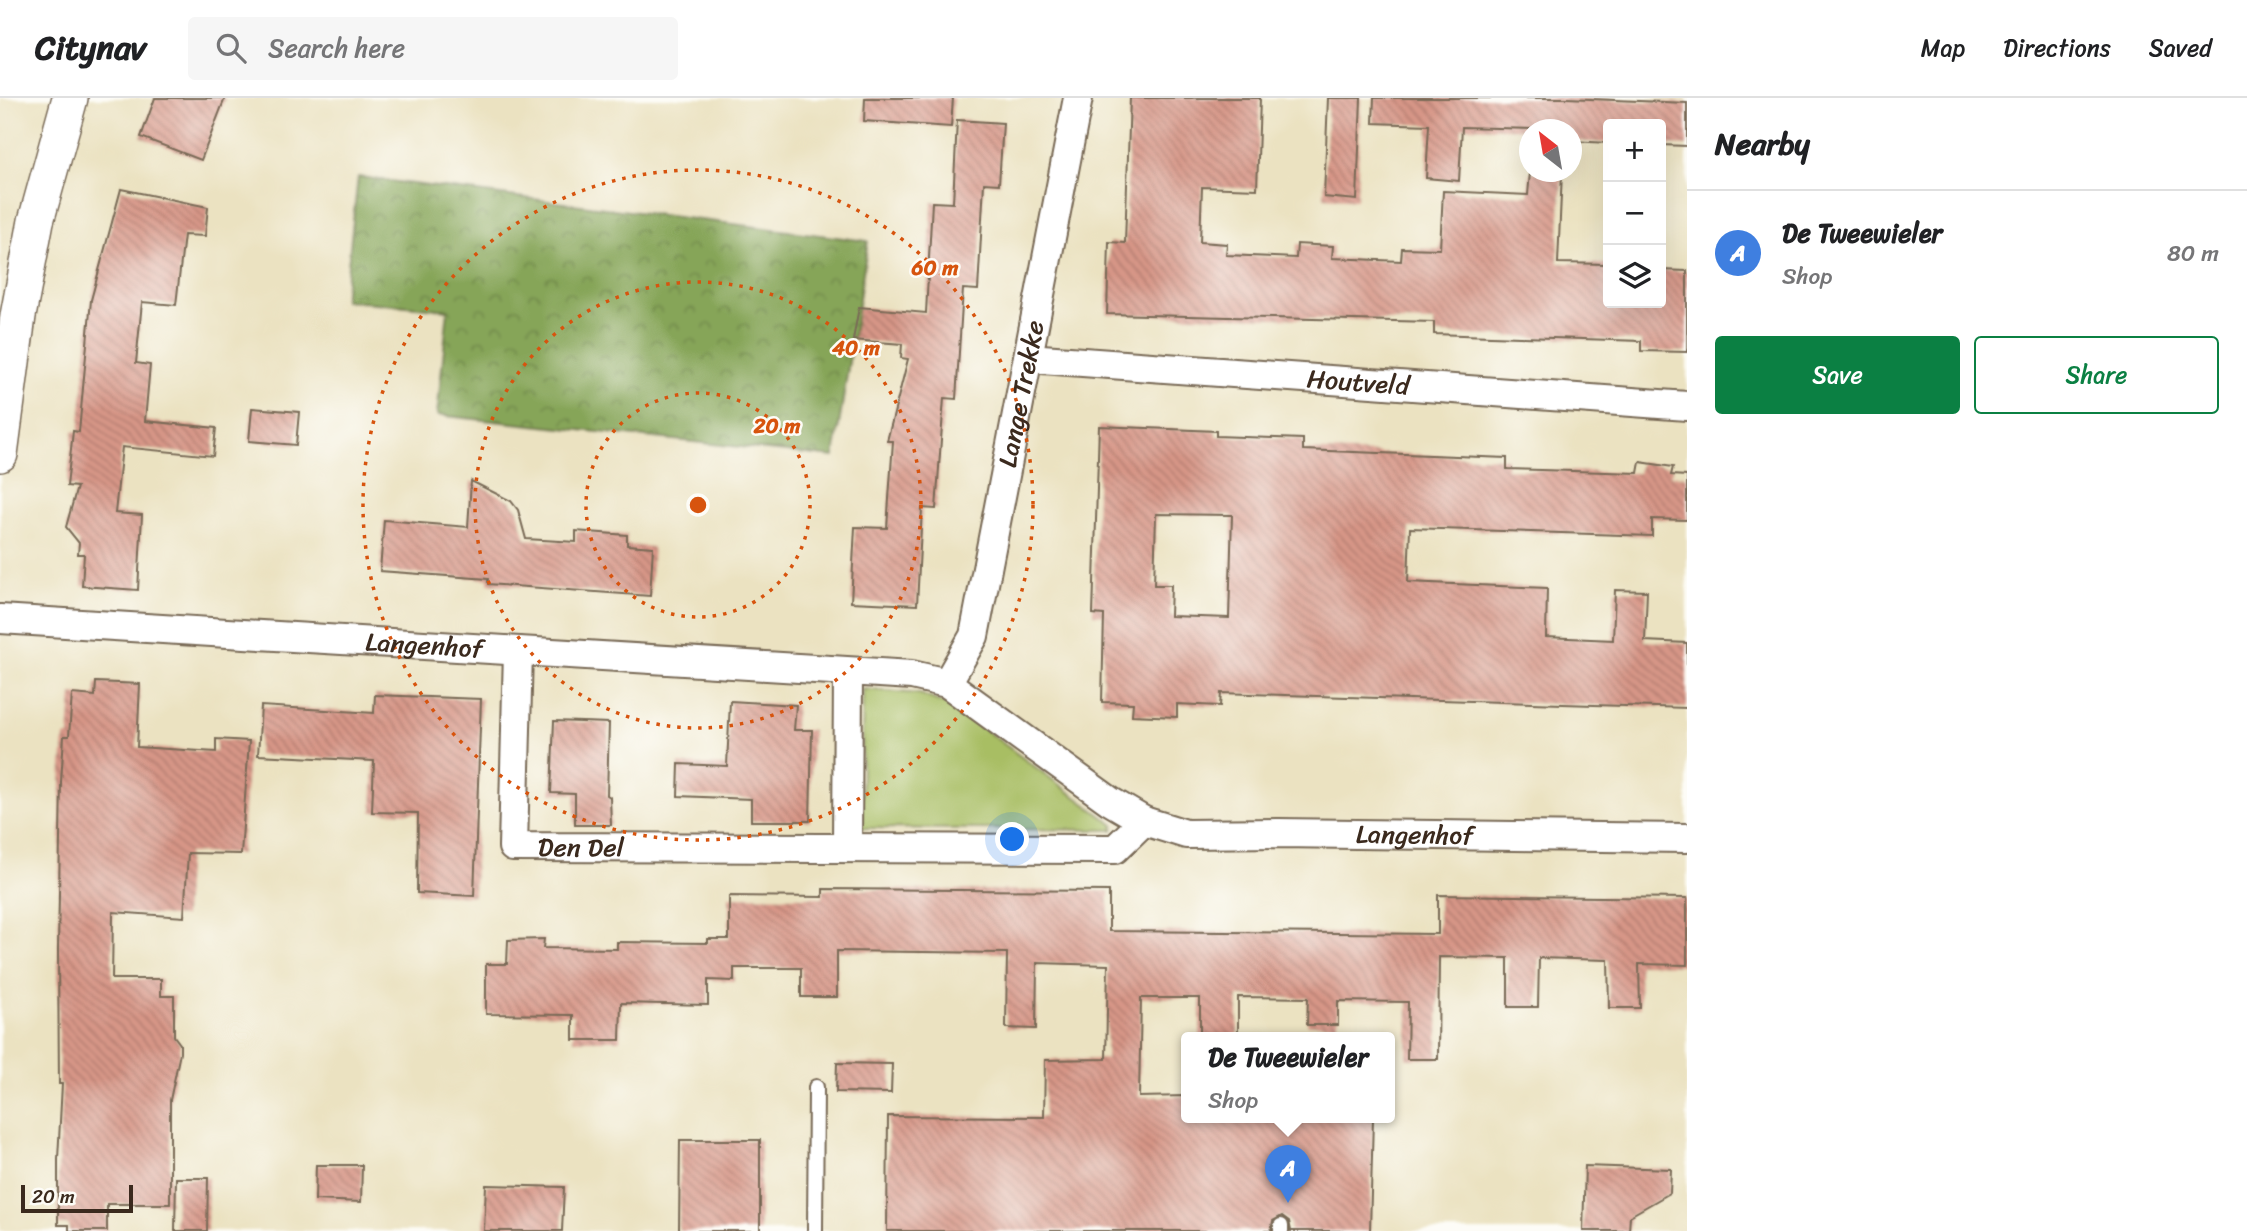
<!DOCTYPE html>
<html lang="en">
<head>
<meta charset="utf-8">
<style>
	:root { --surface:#fff; --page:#f6f6f6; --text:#202124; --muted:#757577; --line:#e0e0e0; --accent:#0b8043 }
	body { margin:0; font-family:Sriracha,sans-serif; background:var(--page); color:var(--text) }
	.controls { position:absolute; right:21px; top:21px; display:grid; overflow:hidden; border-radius:7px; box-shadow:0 7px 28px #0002 }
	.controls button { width:63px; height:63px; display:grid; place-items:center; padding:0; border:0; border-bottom:2px solid var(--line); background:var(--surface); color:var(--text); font:35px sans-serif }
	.compass { position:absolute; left:1519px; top:21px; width:63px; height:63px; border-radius:50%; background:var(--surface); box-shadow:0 7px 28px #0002; rotate:329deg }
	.scale { position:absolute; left:21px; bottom:18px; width:112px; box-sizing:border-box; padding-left:7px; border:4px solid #3b2a1e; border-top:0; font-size:19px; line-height:24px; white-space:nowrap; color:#3b2a1e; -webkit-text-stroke:5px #fdfcf7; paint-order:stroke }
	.you { position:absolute; left:1013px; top:742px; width:24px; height:24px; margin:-18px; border:5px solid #fff; border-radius:50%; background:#1a73e8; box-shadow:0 0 0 10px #1a73e833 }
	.badge { display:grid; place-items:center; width:46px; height:46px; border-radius:50%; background:var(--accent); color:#fff; font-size:23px; font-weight:700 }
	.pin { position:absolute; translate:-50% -58px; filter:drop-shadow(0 2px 4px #0008) }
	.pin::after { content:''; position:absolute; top:37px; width:24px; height:21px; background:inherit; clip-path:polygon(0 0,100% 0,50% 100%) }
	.popup { position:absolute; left:1181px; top:934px; width:214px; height:91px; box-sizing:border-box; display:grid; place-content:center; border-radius:7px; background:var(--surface); filter:drop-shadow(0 2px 5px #0005); font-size:23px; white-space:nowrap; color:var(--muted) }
	.popup b { font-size:26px; color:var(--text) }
	.popup::after { content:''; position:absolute; left:50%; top:100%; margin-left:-14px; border:14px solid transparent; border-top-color:var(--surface) }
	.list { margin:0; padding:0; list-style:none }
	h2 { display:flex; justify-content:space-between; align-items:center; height:91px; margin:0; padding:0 28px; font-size:30px }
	h2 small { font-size:23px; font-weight:400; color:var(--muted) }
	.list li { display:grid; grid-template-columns:46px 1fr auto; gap:21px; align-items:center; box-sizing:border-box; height:126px; padding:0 28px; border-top:2px solid var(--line) }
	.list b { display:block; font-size:26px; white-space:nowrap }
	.list p { margin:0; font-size:23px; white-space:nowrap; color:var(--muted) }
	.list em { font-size:23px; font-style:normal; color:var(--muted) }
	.actions { display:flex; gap:14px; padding:21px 28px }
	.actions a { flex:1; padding:16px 0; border:2px solid var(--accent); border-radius:7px; text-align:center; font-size:24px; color:var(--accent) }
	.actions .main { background:var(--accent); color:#fff }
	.icon { flex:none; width:38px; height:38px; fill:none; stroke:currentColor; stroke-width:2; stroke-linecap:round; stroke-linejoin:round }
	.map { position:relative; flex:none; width:1687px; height:1133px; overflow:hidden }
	header { display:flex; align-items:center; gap:42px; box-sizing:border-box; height:98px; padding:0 35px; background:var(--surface); border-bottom:2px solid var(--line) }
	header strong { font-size:33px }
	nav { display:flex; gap:38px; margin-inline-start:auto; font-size:24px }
	.search { width:490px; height:63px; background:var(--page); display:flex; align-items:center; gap:18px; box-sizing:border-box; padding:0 24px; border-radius:7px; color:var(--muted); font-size:26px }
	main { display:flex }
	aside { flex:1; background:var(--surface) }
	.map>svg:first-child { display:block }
</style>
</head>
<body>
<header>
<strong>Citynav</strong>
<div class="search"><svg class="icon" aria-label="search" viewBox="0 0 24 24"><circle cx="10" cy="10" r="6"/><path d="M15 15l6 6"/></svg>Search here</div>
<nav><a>Map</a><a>Directions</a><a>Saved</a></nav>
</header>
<main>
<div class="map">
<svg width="1687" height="1133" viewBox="0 0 1687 1133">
	<defs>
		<pattern id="forest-crowns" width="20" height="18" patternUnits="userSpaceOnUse" patternTransform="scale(1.75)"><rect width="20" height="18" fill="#86a559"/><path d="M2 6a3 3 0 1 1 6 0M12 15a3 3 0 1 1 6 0" fill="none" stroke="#6f8749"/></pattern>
		<pattern id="building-back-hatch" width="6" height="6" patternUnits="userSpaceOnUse" patternTransform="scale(1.75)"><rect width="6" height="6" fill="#d79687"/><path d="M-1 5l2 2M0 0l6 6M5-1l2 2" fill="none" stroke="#b07b6e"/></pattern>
	</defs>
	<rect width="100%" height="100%" fill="#fdfcf7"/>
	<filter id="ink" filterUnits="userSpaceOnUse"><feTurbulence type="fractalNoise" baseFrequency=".0143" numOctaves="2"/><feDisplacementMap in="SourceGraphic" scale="14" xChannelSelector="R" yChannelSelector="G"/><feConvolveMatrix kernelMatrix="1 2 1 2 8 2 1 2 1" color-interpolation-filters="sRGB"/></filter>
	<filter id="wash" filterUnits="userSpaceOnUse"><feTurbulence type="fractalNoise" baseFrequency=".00686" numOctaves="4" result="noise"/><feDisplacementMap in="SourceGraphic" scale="28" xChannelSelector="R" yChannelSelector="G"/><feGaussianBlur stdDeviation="1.57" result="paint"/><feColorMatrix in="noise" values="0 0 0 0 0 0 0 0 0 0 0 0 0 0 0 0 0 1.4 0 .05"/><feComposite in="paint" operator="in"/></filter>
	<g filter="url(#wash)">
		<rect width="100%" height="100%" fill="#ebe2c1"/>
		<!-- grass -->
		<polygon fill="#a8be63" stroke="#727440" stroke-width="2" points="863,591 920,596 955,610 1114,727 1113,732 861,730"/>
		<!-- forest -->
		<polygon fill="url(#forest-crowns)" stroke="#60683c" stroke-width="2" points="358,79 868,143 834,359 437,317 448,212 344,202"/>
		<g id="blocks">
			<!-- building -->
			<g fill="url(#building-back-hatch)" fill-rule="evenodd">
				<polygon points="155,0 225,0 201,62 141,39"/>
				<polygon points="865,0 953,0 951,29 864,23"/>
				<polygon points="1130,0 1260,0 1257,91 1202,89 1200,144 1227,146 1226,157 1296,160 1297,146 1314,147 1333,148 1332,160 1401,163 1402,150 1440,151 1443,93 1528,97 1530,74 1562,74 1558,165 1608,166 1608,205 1661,205 1661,172 1687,173 1687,254 1641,253 1641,243 1434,236 1434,224 1107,216 1109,144 1125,145"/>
				<polygon points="1328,0 1361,0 1357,102 1324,99"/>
				<polygon points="1374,0 1566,0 1687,5 1687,48 1661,47 1661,26 1608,26 1608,45 1572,43 1572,32 1462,29 1459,83 1426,80 1429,27 1373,25"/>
				<polygon points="957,22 1003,25 999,86 984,85 978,192 963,191 956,301 944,300 936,411 922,410 917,507 851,504 855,429 887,430 893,343 887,343 908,261 901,260 902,246 853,242 859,209 926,215 932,104 953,105"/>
				<polygon points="121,91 208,109 205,138 184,137 176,207 142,204 136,265 150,267 145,323 216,330 213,358 122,349 115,415 142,417 138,492 82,488 84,456 78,456 79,445 66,429 77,389 67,388 73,333 79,334 91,202"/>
				<polygon points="252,310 299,314 296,347 249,343"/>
				<path d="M1099 328 1216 333V338L1303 341V352L1507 360V371L1638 375 1640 364 1673 369 1671 377 1687 378V422L1652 421V438L1410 430 1408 484 1547 490 1546 539 1613 542 1615 492 1647 493 1645 543 1687 545V610L1221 595 1220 608 1177 606V619L1132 617 1133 605 1102 604 1104 517 1093 516ZM1156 416 1232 417 1229 520 1170 518 1171 487H1154Z"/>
				<polygon points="471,383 511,403 518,412 526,441 576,444 576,433 627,437 627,447 653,449 650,498 488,486 488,481 380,473 384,422 468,429"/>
				<polygon points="96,584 140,586 137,649 216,654 216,641 249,643 241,756 188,755 184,819 113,814 112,881 161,881 161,898 174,898 174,938 180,946 180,955 170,1002 170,1106 107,1106 107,1133 69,1133 69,1127 58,1127 58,1061 62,986 59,986 58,852 61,684 64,638 69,638 72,596 95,598"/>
				<polygon points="375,597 481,601 474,798 417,795 418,715 372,714 374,663 258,657 261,608 374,615"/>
				<polygon points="730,603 796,607 794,632 812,632 810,723 751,723 751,701 678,698 679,666 727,668"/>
				<polygon points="554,623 609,625 607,697 610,699 611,727 575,727 575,696 551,695"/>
				<polygon points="823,791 1109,793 1109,833 1337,835 1438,836 1438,797 1687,800 1687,867 1639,866 1640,910 1609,910 1608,862 1539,860 1538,909 1508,909 1508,860 1439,859 1438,961 1407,961 1408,904 1338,903 1338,927 1307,927 1308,900 1238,899 1238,939 1200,939 1200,900 1141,900 1139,999 1186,998 1186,1019 1373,1019 1370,1133 1291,1133 1289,1123 1282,1118 1273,1123 1271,1133 887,1133 888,1018 1044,1019 1045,962 1106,961 1108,867 1037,865 1036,931 1006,930 1007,855 837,853 837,899 801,899 801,870 734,870 734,883 708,882 708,907 621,905 620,942 573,942 573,917 486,916 486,866 507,866 508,842 544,841 543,850 617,851 617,844 708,845 708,841 729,841 729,798 823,799"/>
				<polygon points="837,965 892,966 891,995 836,994"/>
				<polygon points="680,1042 760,1042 760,1133 679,1133"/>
				<polygon points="316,1067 362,1067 361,1104 315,1102"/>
				<polygon points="1585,1068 1671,1071 1670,1095 1630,1118 1629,1133 1583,1133"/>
				<polygon points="176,1080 208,1080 207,1133 175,1133"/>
				<polygon points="486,1087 564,1089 562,1133 484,1133"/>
			</g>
		</g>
	</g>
	<g filter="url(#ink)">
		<use href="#blocks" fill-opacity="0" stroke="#796a57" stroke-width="2"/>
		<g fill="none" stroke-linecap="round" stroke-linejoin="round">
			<defs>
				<g id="service">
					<polyline points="815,1133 816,989"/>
					<polyline points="1281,1133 1281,1128"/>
				</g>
				<g id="minor">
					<path id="s1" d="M1028 260 1687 308"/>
					<path id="s2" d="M0 521 912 577 947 585 1110 703 1144 723 1186 736 1278 735 1687 740"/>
					<path id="s3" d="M518 553 513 749 1115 751 1144 723"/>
					<path id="s4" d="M947 585 974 538 1078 0"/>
					<polyline points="847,750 848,574"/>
				</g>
				<polyline id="tertiary" points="0,356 18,218 36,123 70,0"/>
			</defs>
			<!-- service casing -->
			<use href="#service" stroke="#796a57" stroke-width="18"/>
			<!-- minor casing -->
			<use href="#minor" stroke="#796a57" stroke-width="32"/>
			<!-- tertiary casing -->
			<use href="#tertiary" stroke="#796a57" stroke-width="38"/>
			<!-- service -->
			<use href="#service" stroke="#fff" stroke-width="14"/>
			<!-- minor -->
			<use href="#minor" stroke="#fff" stroke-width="28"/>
			<!-- tertiary -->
			<use href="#tertiary" stroke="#fff" stroke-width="35"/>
		</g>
	</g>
	<!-- distance rings -->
	<g fill="none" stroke="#d7540e" stroke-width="3.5" stroke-dasharray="3.5 7">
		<circle cx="698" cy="407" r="112"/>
		<circle cx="698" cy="407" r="223"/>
		<circle cx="698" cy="407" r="335"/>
	</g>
	<g text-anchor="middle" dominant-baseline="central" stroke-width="5" stroke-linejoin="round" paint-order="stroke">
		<!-- street labels -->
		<g font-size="26" fill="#3b2a1e" stroke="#fdfcf7">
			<text stroke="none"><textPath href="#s1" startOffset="331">Houtveld</textPath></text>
			<text stroke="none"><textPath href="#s4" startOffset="301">Lange Trekke</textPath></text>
			<text stroke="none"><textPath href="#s2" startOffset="425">Langenhof</textPath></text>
			<text stroke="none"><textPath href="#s2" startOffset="1463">Langenhof</textPath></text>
			<text stroke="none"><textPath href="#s3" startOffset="264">Den Del</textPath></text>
		</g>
	</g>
	<circle cx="698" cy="407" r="10" fill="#d7540e" stroke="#fdfcf7" stroke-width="3.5"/>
	<g font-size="21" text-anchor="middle" font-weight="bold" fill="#d7540e" stroke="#fdfcf7" stroke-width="5" stroke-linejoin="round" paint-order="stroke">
		<text x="935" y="177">60 m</text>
		<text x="856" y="257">40 m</text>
		<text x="777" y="335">20 m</text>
	</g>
</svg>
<div class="controls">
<button>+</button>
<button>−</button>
<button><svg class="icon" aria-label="layers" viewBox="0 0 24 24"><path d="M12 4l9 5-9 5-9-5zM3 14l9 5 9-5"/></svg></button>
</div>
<svg class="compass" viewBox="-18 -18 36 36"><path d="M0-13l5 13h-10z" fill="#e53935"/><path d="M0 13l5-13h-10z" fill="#757577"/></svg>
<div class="scale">20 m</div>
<div class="you"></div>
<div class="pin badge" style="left:1288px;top:1105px;background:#3f7fe0">A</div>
<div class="popup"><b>De Tweewieler</b>Shop</div>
</div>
<aside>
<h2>Nearby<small></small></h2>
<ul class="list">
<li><span class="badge" style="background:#3f7fe0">A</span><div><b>De Tweewieler</b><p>Shop</p></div><em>80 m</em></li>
</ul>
<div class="actions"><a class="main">Save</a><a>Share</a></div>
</aside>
</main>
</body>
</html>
